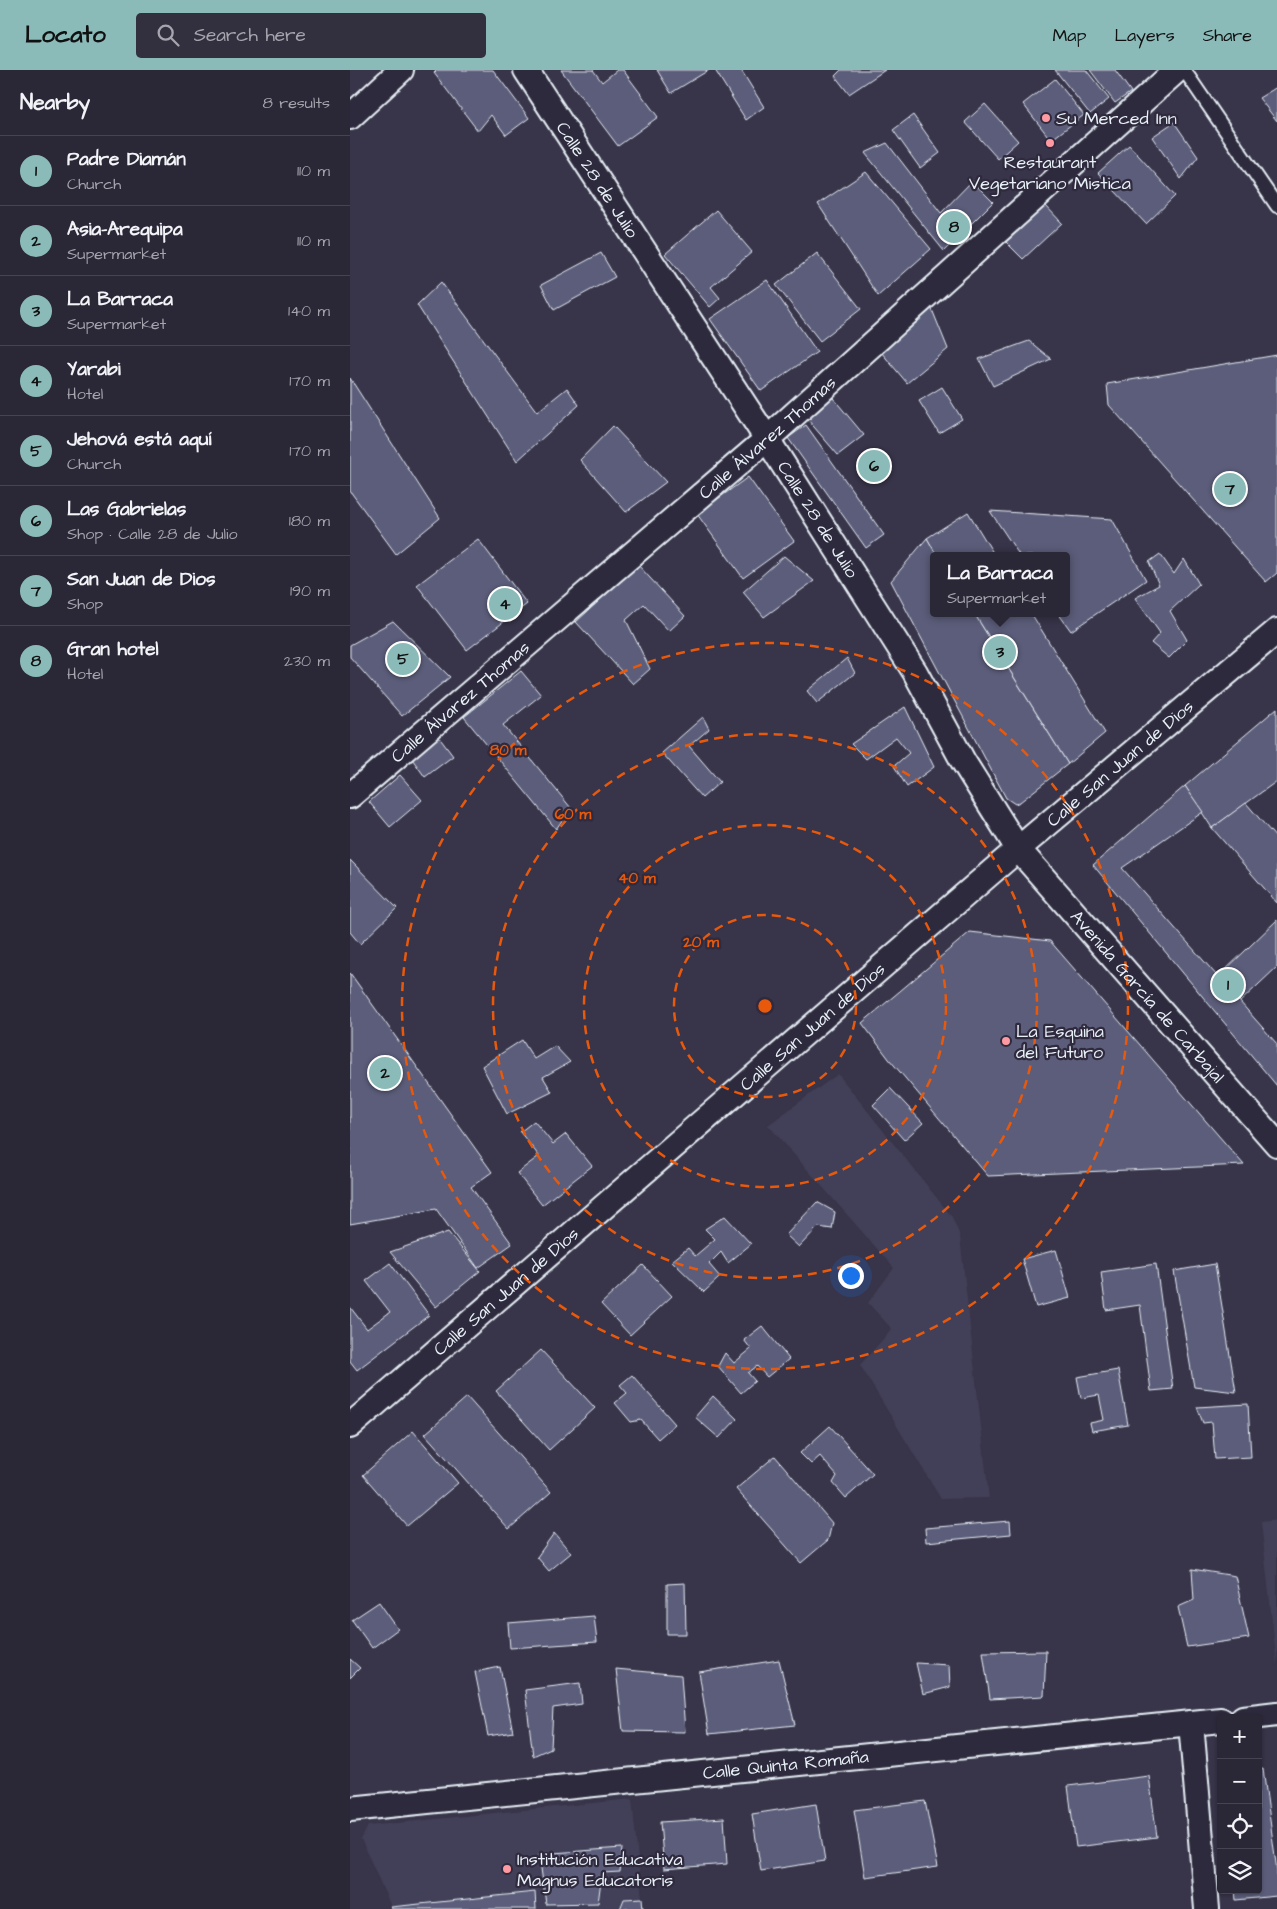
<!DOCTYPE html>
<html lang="en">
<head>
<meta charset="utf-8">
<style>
	:root { --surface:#2a2737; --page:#322f3f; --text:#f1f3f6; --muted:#a5a5ad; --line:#464452; --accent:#8bbbb9 }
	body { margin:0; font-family:"Architects Daughter",sans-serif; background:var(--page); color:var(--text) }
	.controls { position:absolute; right:15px; bottom:15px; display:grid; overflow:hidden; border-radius:5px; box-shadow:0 1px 4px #0004 }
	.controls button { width:45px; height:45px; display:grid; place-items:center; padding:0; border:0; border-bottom:1px solid var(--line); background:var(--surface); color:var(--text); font:25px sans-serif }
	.you { position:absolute; left:500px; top:1205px; width:18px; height:18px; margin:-12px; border:4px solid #fff; border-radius:50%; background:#1a73e8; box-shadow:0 0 0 8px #1a73e833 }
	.badge { display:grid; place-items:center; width:32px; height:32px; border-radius:50%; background:var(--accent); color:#111; font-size:16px; font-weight:700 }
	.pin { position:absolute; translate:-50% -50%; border:2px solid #fff; box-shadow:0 1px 5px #0006 }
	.popup { position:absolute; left:580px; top:482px; width:140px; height:65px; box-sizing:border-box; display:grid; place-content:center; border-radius:5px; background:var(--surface); filter:drop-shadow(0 1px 4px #0005); font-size:16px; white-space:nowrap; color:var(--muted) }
	.popup b { font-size:19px; color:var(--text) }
	.popup::after { content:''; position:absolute; left:50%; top:100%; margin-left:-10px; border:10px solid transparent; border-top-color:var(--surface) }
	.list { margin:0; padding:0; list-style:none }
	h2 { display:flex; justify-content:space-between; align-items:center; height:65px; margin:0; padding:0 20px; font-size:21px }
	h2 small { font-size:16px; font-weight:400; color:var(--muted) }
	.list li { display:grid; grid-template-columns:32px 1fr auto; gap:15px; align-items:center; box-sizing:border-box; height:70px; padding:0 20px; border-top:1px solid var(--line) }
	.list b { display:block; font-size:19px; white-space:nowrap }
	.list p { margin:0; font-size:16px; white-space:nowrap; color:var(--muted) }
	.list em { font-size:16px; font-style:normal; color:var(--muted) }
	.icon { flex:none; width:28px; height:28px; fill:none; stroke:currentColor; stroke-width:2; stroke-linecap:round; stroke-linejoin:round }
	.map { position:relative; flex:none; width:927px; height:1839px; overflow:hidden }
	header { display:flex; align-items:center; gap:30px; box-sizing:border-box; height:70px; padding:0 25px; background:var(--accent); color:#111 }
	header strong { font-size:24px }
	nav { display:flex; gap:28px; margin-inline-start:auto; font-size:18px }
	.search { width:350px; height:45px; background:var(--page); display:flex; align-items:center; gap:12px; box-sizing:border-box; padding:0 18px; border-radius:5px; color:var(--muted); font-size:19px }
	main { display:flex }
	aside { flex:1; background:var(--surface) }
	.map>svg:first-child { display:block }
</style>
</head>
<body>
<header>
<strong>Locato</strong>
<div class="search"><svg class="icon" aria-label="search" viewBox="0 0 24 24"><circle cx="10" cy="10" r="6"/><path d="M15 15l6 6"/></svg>Search here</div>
<nav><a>Map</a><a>Layers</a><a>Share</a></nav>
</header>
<main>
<aside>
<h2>Nearby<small>8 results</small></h2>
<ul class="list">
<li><span class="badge">1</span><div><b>Padre Diamán</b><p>Church</p></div><em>110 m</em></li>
<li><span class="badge">2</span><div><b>Asia-Arequipa</b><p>Supermarket</p></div><em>110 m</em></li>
<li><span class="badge">3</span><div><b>La Barraca</b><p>Supermarket</p></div><em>140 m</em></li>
<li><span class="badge">4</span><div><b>Yarabi</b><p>Hotel</p></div><em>170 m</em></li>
<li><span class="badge">5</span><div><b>Jehová está aquí</b><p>Church</p></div><em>170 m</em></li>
<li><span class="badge">6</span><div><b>Las Gabrielas</b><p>Shop · Calle 28 de Julio</p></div><em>180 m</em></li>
<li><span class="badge">7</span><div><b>San Juan de Dios</b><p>Shop</p></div><em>190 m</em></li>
<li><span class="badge">8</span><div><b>Gran hotel</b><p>Hotel</p></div><em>230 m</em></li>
</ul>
</aside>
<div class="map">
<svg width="927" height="1839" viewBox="0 0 927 1839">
	<rect width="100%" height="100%" fill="#383449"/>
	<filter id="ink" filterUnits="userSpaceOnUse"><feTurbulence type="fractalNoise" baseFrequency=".02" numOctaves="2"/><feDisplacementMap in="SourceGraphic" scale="10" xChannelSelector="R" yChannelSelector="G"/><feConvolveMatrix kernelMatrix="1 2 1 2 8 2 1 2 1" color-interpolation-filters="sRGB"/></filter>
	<g filter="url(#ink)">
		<!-- built -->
		<g fill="#424058">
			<polygon points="488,1004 602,1147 610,1166 639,1428 591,1429 510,1295 542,1259 518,1233 544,1198 418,1055"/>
			<polygon points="927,1450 927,1596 911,1452"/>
			<polygon points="282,1729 293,1839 42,1839 11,1769 18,1756"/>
		</g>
		<!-- building -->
		<g fill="#5b5d7a" stroke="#e8f1f8">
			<polygon points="87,0 143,0 179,48 156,65 141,45 128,61 84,3"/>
			<polygon points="211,0 243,0 252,12 267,0 273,0 308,47 268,76"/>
			<polygon points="307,0 359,0 321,23"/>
			<polygon points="365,0 391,0 414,37 396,50"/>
			<polygon points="491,0 535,0 499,24 485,6"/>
			<polygon points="705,0 736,0 759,29 740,44"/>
			<polygon points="740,0 765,0 781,22 765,33"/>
			<polygon points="705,9 734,45 701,70 673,34"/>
			<polygon points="927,17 927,51 909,28"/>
			<polygon points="635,34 668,71 648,89 615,52"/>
			<polygon points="563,45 590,83 570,98 543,60"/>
			<polygon points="824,52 848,87 831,109 802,67"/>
			<polygon points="537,73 591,143 622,111 643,132 594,181 515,83"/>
			<polygon points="779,75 825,126 796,154 748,103"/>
			<polygon points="516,102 581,179 528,226 468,134"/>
			<polygon points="695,135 712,153 673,189 656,172"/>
			<polygon points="366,140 402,182 361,217 370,228 360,237 315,184"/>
			<polygon points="251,183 265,207 204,240 191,215"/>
			<polygon points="467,183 511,239 470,271 426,215"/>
			<polygon points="417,210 467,282 411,321 360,249"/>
			<polygon points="91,212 187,342 217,318 229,335 167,391 67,235"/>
			<polygon points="579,232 598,279 557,313 526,276"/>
			<polygon points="679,271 701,289 643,316 629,289"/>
			<polygon points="927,285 927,503 916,512 759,335 757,314"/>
			<polygon points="0,308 90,448 46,484 0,421"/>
			<polygon points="592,317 612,349 589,363 569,331"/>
			<polygon points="478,322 514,365 488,385 452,343"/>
			<polygon points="456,355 534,465 516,478 438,368"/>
			<polygon points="263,356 316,412 276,442 230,390"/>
			<polygon points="398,407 444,471 393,508 347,444"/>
			<polygon points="640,441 762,449 796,510 721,561 708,543 716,543 716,486 670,486"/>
			<polygon points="618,442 645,486 587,486 577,468"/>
			<polygon points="577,468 587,486 584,486 584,543 624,543 718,694 670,732 665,734 656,728 541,511"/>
			<polygon points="128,469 177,534 117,580 67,515"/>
			<polygon points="810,484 824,504 834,489 849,514 820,541 837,570 819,588 801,573 810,563 785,528 809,515 799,492"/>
			<polygon points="434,486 464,511 414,547 393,522"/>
			<polygon points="288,495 335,546 319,561 294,534 276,550 300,599 283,614 226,552"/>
			<polygon points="624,543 681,543 755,663 718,694"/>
			<polygon points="43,551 100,607 52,646 0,587 0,575"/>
			<polygon points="497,588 505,603 467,633 457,621"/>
			<polygon points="171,601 191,625 153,655 221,738 206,759 114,647"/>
			<polygon points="555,637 584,697 557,717 544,696 559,683 546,667 516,689 501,674"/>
			<polygon points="927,638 927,711 862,758 835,716"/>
			<polygon points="353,647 359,659 339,676 370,712 352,728 312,683"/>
			<polygon points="88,666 103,686 75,707 60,686"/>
			<polygon points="50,705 72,730 40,757 19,732"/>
			<polygon points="835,716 853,742 772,798 927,974 927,1016 743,795"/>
			<polygon points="896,733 927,769 927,833 862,758"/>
			<polygon points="0,790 47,838 10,874 0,862"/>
			<polygon points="927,850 927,897 890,932 868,907"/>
			<polygon points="620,862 700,871 894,1095 638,1106 539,989 512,953"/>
			<polygon points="0,903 142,1102 121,1117 162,1174 128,1198 86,1139 0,1154"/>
			<polygon points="172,970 184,989 205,976 220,992 193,1007 202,1022 157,1044 132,996"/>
			<polygon points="540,1018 573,1053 554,1070 523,1035"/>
			<polygon points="184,1051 203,1074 216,1064 242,1096 192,1135 167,1103 189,1086 170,1062"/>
			<polygon points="467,1132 485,1142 482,1159 468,1157 449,1177 436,1165"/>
			<polygon points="375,1146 401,1174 378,1193 371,1182 359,1194 370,1207 354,1222 322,1191 338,1178 345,1186 365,1169 355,1159"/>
			<polygon points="98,1162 130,1201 86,1237 40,1182"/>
			<polygon points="706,1180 720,1228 686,1237 672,1189"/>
			<polygon points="40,1193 79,1245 7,1300 0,1291 0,1237 17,1259 40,1242 16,1211"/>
			<polygon points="806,1194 823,1319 801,1321 790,1235 756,1240 751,1202"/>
			<polygon points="865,1194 886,1322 844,1317 824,1201"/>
			<polygon points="293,1195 322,1226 280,1265 251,1234"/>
			<polygon points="412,1256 439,1289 417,1307 407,1296 398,1303 405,1311 391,1323 368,1296 375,1283 384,1293 401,1279 394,1270"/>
			<polygon points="191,1280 245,1338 199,1380 146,1321"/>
			<polygon points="768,1300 778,1355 742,1361 740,1353 754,1350 749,1325 731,1328 727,1307"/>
			<polygon points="282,1305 325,1354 308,1369 291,1350 281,1352 265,1333 277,1323 270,1315"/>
			<polygon points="363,1326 387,1349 369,1368 345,1347"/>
			<polygon points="117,1327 201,1422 159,1459 75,1364"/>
			<polygon points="898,1334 901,1387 865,1389 862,1352 853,1353 847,1337"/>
			<polygon points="480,1356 523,1404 496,1428 483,1413 487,1406 470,1386 461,1394 450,1383"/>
			<polygon points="63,1361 108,1413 57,1456 13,1405"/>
			<polygon points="425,1386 482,1453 478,1470 451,1493 386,1419"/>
			<polygon points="660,1451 661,1464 576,1472 575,1458"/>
			<polygon points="204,1463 221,1483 199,1501 187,1487"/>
			<polygon points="842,1499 885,1506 899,1568 837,1577 828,1537 844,1530"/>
			<polygon points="335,1513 336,1564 317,1564 317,1514"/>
			<polygon points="29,1532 48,1559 22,1578 2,1550"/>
			<polygon points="244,1546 247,1572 160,1578 158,1553"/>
			<polygon points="696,1581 694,1626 640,1629 633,1582"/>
			<polygon points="0,1589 10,1598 0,1608"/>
			<polygon points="429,1590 445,1655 359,1664 349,1602"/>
			<polygon points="566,1593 599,1595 600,1617 573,1624"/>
			<polygon points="150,1597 163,1662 138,1666 125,1602"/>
			<polygon points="266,1599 331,1605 335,1662 273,1661"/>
			<polygon points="230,1613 232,1634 203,1638 201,1678 183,1686 175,1620"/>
			<polygon points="913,1699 927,1801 927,1826 886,1830 885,1820 908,1820 908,1700"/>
			<polygon points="799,1706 807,1767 726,1777 718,1716"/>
			<polygon points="575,1731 588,1797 515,1807 504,1740"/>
			<polygon points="466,1734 475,1791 411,1801 402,1744"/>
			<polygon points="374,1748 377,1794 314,1799 310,1752"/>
			<polygon points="272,1778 270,1802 252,1803 248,1833 196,1834 189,1784"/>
			<polygon points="185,1822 186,1839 42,1839 41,1837"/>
			<polygon points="292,1828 293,1839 270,1839 274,1829"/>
		</g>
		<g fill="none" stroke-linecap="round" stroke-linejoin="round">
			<defs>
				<polyline id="service" points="834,0 927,136"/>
				<g id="minor">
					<path id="s1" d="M176 0 417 369 565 602 613 691 668 779 927 1074"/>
					<polyline points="0,47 51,0"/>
					<path id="s2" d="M0 726 417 369 827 0"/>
					<path id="s3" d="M0 1356 668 779 927 561"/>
					<polyline points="893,1648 927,1644"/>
					<polyline points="841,1653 857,1839"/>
					<path id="s4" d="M0 1739 871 1650"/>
				</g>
			</defs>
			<!-- service casing -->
			<use href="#service" stroke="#e8f1f8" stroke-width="16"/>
			<!-- minor casing -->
			<use href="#minor" stroke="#e8f1f8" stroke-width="28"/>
			<!-- service -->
			<use href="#service" stroke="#2f2a3d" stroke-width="12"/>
			<!-- minor -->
			<use href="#minor" stroke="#2f2a3d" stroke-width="24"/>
		</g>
	</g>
	<!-- distance rings -->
	<g fill="none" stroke="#e8590c" stroke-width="2.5" stroke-dasharray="9 6">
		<circle cx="415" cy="936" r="91"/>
		<circle cx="415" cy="936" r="181"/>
		<circle cx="415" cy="936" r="272"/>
		<circle cx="415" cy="936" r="363"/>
	</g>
	<!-- markers -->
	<g fill="#ff9aa2" stroke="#2f2a3d" stroke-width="2">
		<circle cx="696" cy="48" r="5"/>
		<circle cx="700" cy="73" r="5"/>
		<circle cx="656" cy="971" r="5"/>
		<circle cx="157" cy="1799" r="5"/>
	</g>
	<g text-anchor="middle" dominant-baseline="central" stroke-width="4.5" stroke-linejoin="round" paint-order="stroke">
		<!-- poi labels -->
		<g font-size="18" fill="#e8f1f8" stroke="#2f2a3d" text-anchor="start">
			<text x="706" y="48">Su Merced Inn</text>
			<text x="700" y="92" text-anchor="middle">Restaurant<tspan x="700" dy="21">Vegetariano Mistica</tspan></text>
			<text x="666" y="961">La Esquina<tspan x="666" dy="21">del Futuro</tspan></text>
			<text x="167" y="1789">Institución Educativa<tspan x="167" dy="21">Magnus Educatoris</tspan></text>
		</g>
		<!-- street labels -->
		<g font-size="18" fill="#e8f1f8" stroke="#2f2a3d">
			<text stroke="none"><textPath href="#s1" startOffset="131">Calle 28 de Julio</textPath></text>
			<text stroke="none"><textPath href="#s2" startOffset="550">Calle Álvarez Thomas</textPath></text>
			<text stroke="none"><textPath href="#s1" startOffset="536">Calle 28 de Julio</textPath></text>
			<text stroke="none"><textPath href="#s2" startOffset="145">Calle Álvarez Thomas</textPath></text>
			<text stroke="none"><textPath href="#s3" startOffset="1016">Calle San Juan de Dios</textPath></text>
			<text stroke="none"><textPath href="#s1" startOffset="1118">Avenida García de Carbajal</textPath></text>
			<text stroke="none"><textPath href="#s3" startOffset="611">Calle San Juan de Dios</textPath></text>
			<text stroke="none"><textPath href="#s3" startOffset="206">Calle San Juan de Dios</textPath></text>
			<text stroke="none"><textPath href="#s4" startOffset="438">Calle Quinta Romaña</textPath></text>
		</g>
	</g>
	<circle cx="415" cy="936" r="8" fill="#e8590c" stroke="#2f2a3d" stroke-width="2.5"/>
	<g font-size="15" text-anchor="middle" font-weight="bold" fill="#e8590c" stroke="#2f2a3d" stroke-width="4.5" stroke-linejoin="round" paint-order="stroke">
		<text x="158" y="685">80 m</text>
		<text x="223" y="749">60 m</text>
		<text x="287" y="813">40 m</text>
		<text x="351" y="877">20 m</text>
	</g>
</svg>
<div class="controls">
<button>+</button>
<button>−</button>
<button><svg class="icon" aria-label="locate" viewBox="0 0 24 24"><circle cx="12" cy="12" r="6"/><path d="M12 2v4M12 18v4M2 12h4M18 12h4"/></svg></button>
<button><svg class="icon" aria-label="layers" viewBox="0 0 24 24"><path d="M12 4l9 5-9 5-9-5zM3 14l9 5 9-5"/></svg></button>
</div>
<div class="you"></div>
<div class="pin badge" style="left:878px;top:915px">1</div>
<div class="pin badge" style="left:35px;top:1003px">2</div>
<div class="pin badge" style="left:650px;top:582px">3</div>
<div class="popup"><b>La Barraca</b>Supermarket</div>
<div class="pin badge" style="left:155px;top:534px">4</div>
<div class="pin badge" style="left:53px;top:589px">5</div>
<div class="pin badge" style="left:524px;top:396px">6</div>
<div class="pin badge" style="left:880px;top:419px">7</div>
<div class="pin badge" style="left:604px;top:157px">8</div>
</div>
</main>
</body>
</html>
